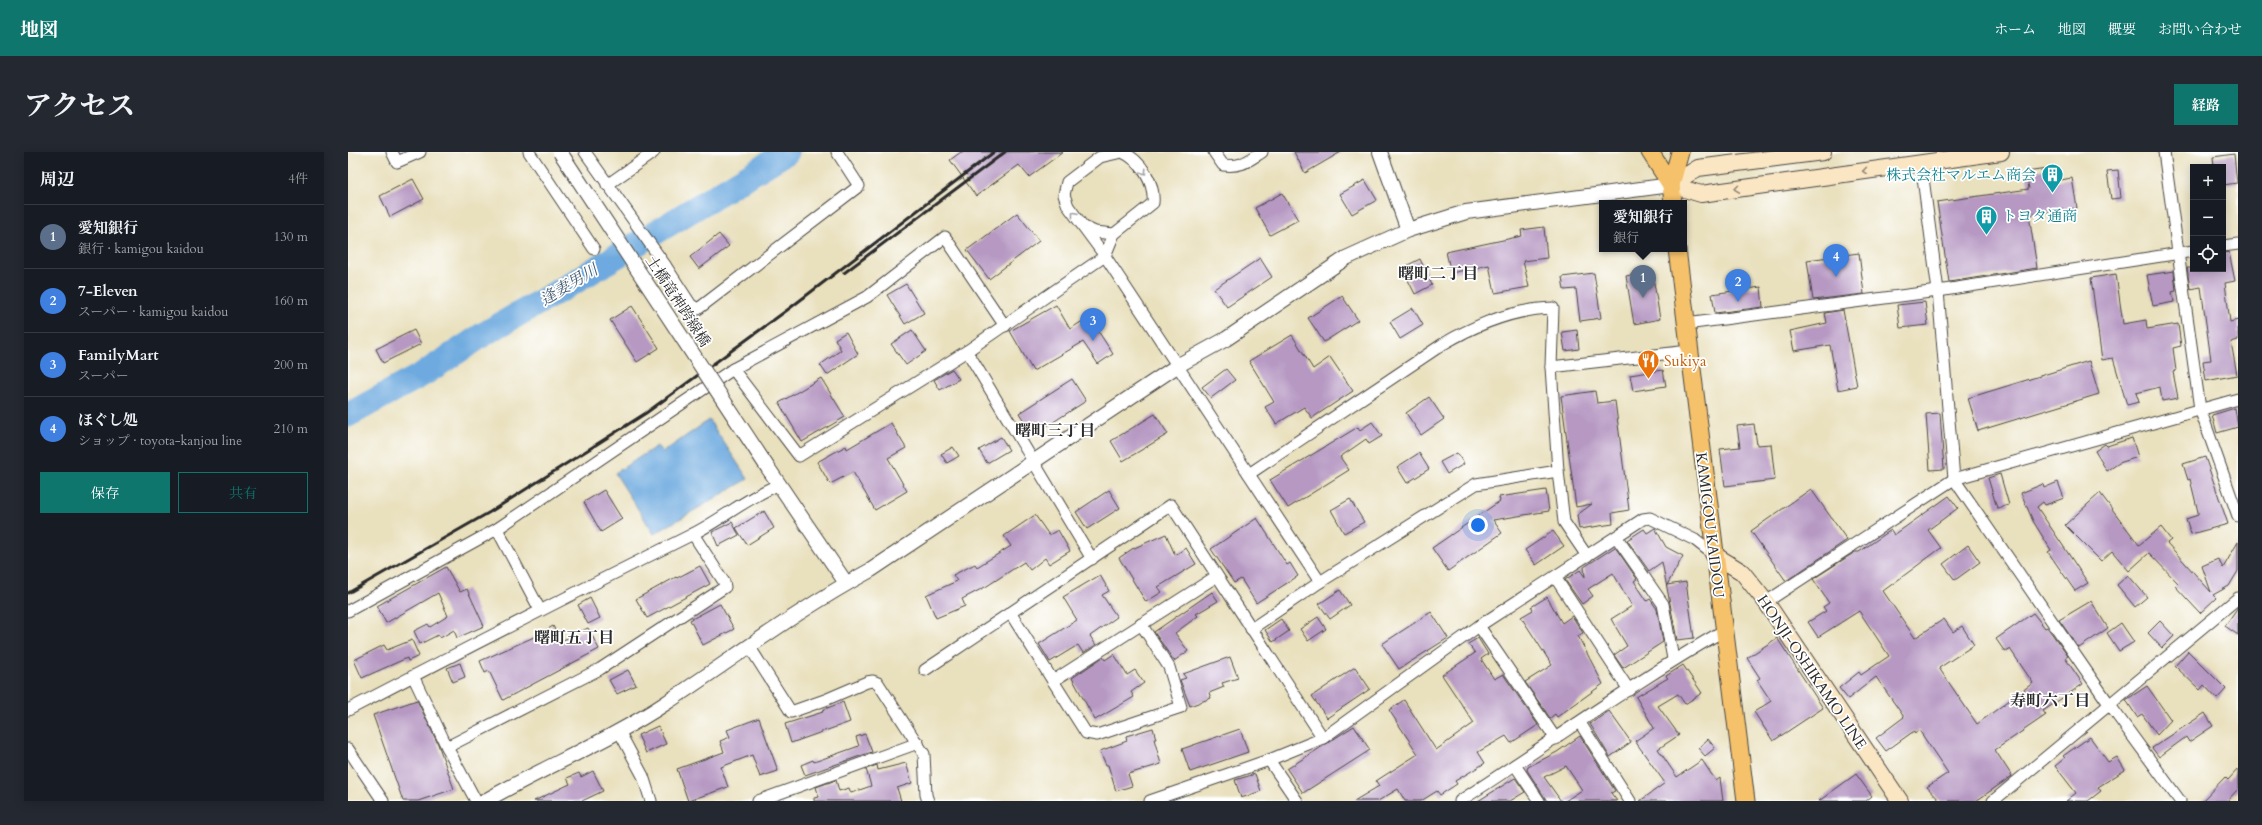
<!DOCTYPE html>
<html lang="ja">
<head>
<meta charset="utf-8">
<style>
	:root { --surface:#171b24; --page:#242831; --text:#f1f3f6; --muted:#9ea1a6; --line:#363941; --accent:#0f766e }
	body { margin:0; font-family:Cardo,"Noto Serif JP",serif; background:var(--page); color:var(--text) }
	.controls { position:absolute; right:12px; top:12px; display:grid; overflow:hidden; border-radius:0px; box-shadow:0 2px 10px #0003 }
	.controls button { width:36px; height:36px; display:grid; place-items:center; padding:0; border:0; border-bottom:1px solid var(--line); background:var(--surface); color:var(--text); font:20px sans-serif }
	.you { position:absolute; left:1130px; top:373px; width:14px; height:14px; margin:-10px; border:3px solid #fff; border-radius:50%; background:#1a73e8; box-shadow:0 0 0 6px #1a73e833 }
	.badge { display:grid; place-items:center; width:26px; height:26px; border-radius:50%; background:var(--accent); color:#fff; font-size:13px; font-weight:700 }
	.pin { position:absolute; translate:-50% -33px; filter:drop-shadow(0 1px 2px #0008) }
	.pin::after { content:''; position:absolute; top:21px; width:14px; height:12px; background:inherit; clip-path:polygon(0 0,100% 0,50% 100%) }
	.popup { position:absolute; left:1251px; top:48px; width:88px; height:52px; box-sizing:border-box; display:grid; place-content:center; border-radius:0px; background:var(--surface); filter:drop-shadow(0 1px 3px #0005); font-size:13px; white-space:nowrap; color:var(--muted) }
	.popup b { font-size:15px; color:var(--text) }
	.popup::after { content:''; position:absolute; left:50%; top:100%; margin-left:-8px; border:8px solid transparent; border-top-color:var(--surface) }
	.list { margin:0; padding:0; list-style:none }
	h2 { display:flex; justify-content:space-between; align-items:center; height:52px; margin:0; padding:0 16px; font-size:17px }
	h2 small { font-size:13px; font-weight:400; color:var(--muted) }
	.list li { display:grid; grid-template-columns:26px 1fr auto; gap:12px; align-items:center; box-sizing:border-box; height:64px; padding:0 16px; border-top:1px solid var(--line) }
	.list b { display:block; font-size:15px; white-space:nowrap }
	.list p { margin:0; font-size:13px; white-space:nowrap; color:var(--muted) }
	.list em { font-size:13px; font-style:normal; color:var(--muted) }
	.actions { display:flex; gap:8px; padding:12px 16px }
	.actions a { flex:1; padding:9px 0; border:1px solid var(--accent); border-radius:0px; text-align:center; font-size:14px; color:var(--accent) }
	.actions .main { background:var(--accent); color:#fff }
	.icon { flex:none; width:22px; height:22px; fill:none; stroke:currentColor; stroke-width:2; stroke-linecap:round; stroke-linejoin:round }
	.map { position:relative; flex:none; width:1890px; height:649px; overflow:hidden; border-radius:0px }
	header { display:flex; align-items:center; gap:24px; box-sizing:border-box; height:56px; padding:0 20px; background:var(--accent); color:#fff }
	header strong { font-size:19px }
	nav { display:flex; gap:22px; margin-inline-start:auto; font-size:14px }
	.intro { display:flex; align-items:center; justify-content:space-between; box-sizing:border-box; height:96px; padding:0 24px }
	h1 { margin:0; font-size:28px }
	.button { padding:10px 18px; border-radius:0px; background:var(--accent); color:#fff; font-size:14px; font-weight:700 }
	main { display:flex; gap:24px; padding:0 24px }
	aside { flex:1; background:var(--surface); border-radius:0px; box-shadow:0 2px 10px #0003 }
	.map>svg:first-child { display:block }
</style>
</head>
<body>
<header>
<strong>地図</strong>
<nav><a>ホーム</a><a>地図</a><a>概要</a><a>お問い合わせ</a></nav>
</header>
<div class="intro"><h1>アクセス</h1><a class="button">経路</a></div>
<main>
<aside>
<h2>周辺<small>4件</small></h2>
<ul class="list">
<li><span class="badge" style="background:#5c6f8a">1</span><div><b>愛知銀行</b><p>銀行 · kamigou kaidou</p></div><em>130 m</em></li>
<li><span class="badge" style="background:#3f7fe0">2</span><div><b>7-Eleven</b><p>スーパー · kamigou kaidou</p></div><em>160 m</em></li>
<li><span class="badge" style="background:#3f7fe0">3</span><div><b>FamilyMart</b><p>スーパー</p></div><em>200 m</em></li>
<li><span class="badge" style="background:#3f7fe0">4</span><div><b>ほぐし処</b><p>ショップ · toyota-kanjou line</p></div><em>210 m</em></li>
</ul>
<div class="actions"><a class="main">保存</a><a>共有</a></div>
</aside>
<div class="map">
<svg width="1890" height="649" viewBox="0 0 1890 649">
	<rect width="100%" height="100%" fill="#fff"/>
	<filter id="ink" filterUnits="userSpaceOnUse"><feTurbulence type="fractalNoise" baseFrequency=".025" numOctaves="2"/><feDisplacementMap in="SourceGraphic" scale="8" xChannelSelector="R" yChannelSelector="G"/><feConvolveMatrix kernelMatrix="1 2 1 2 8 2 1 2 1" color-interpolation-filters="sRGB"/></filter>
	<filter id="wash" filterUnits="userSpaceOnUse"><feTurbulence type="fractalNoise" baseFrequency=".012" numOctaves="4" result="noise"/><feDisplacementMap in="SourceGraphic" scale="16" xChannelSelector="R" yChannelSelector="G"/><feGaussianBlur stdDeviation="0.9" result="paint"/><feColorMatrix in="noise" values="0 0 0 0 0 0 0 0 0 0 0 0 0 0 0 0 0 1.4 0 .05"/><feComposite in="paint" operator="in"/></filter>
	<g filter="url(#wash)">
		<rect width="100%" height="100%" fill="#e9e0bd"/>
		<!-- water -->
		<polygon fill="#6eaadf" stroke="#4c6a85" points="361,268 400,327 306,382 267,321 309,294 315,300"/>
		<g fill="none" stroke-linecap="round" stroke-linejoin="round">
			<!-- river -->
			<polyline stroke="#6eaadf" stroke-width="25" points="0,263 77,221 136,182 223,132 439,0"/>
		</g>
		<g id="blocks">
			<!-- building -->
			<g fill="#b698c2">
				<polygon points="613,0 715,0 681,25 671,13 628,44 602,8"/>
				<polygon points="946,0 993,0 957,21"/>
				<polygon points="1886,2 1889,31 1875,33 1875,15 1866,15 1865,5"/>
				<polygon points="1699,17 1701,30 1724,26 1729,56 1681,63 1689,116 1601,130 1589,50 1681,37 1678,20"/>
				<polygon points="1770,18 1773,46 1763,47 1759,19"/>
				<polygon points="65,27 76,47 42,65 32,44"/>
				<polygon points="1017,28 1029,48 1004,62 992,42"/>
				<polygon points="934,41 950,68 922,83 907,56"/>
				<polygon points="669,61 691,89 641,127 619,98"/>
				<polygon points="1196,75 1199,106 1175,109 1181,135 1147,141 1141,113 1103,121 1098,100 1174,84 1173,78"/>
				<polygon points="371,82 381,94 351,117 342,105"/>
				<polygon points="1881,100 1887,129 1877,131 1882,170 1890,168 1890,188 1883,190 1889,223 1858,229 1855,209 1863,208 1853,135 1842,137 1839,116 1875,117 1875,101"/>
				<polygon points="1511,101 1516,142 1465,148 1459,108"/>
				<polygon points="912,106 924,125 879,155 866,137"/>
				<polygon points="1072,107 1084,133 1067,142 1054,116"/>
				<polygon points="1304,119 1312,167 1286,172 1278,124"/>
				<polygon points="1826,119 1828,139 1824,140 1826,150 1805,154 1799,123"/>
				<polygon points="1246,121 1253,166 1232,169 1228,137 1216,138 1214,125"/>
				<polygon points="1768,122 1775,172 1798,168 1799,177 1830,172 1833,194 1825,196 1828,219 1825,220 1830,246 1814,249 1812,235 1788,241 1791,250 1779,253 1765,206 1754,208 1743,126"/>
				<polygon points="558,132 576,161 557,172 539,143"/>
				<polygon points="1413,135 1415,155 1367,161 1364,142"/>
				<polygon points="994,144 1010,168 976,190 960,166"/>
				<polygon points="1577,150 1580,173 1552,176 1549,153"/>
				<polygon points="708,153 722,177 741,165 765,202 750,212 735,190 685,219 662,179"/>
				<polygon points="284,154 311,196 289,210 262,168"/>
				<polygon points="1065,156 1075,173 1052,187 1042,170"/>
				<polygon points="1495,158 1509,234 1490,238 1482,193 1446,199 1442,179 1479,171 1477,161"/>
				<polygon points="66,178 73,192 35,211 28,197"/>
				<polygon points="564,178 578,199 558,213 543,192"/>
				<polygon points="1229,178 1231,197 1217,199 1214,180"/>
				<polygon points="498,180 510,202 479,223 472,213 493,198 487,187"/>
				<polygon points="944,183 965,217 982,205 1005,239 964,266 956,255 928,272 917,255 926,250 901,209"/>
				<polygon points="1741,209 1751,242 1630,279 1620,246"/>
				<polygon points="604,217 611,227 592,238 586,228"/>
				<polygon points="878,217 887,228 863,246 854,235"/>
				<polygon points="1315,218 1318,234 1285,239 1282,223"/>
				<polygon points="473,226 497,265 454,290 431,251"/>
				<polygon points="724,227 738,249 685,283 671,261"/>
				<polygon points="1247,239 1249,251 1267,249 1281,358 1264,361 1265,372 1231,377 1229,363 1244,352 1228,355 1213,244"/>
				<polygon points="1081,245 1096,267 1073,283 1058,261"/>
				<polygon points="1887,256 1890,275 1869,281 1864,263"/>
				<polygon points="1592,261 1596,317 1582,318 1578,262"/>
				<polygon points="807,262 820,282 775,309 763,289"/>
				<polygon points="1024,270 1034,284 1021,292 1018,287 992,305 1001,318 940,356 922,328 1010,275 1012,278"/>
				<polygon points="543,271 558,296 540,306 559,339 527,358 505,320 482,332 469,310 498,294 499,297"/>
				<polygon points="1406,272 1409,293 1423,292 1427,328 1377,334 1372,297 1392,295 1389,274"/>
				<polygon points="653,285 661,298 639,311 631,298"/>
				<polygon points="1784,286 1790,305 1771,311 1759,319 1747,299 1757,292 1759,294"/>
				<polygon points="605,295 611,304 599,311 593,302"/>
				<polygon points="1071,301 1081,317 1059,331 1049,315"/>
				<polygon points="1109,301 1116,312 1099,322 1092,310"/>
				<polygon points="1857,305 1880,372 1843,382 1838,367 1850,363 1850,360 1842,327 1840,328 1835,312"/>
				<polygon points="1652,322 1661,353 1649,356 1640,326"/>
				<polygon points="1710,330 1716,346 1697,353 1695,350 1689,355 1740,431 1727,439 1700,400 1703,398 1685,369 1673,341 1695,332 1696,336"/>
				<polygon points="1463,337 1499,388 1438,429 1403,379"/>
				<polygon points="256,338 274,367 253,380 236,350"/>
				<polygon points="761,338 772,356 739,377 728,360"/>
				<polygon points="1198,338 1201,359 1145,368 1154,381 1100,419 1084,396 1152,349 1151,345"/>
				<polygon points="1752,341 1791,393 1813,375 1823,388 1819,391 1863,440 1854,414 1870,407 1875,416 1890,390 1890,419 1881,434 1865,443 1868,446 1852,461 1827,434 1830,431 1801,401 1781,419 1764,399 1753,409 1717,373"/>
				<polygon points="1601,344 1610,356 1580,378 1593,396 1535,439 1567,486 1596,467 1605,480 1614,474 1626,493 1591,516 1629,572 1685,531 1662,497 1657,500 1648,487 1685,461 1697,476 1699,475 1720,504 1717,506 1735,532 1695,559 1698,563 1647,598 1664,624 1628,649 1592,649 1579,635 1600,621 1571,578 1567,581 1566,579 1538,599 1528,586 1556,565 1528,525 1500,547 1491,536 1511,520 1513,523 1541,504 1511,459 1470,485 1460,470 1478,459 1475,455 1481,451 1465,427 1507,400 1511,400 1543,378 1546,383"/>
				<polygon points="1002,347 1016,370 996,381 983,358"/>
				<polygon points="416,359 426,376 399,393 388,376"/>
				<polygon points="687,363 701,383 710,378 722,399 701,412 697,406 682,418 676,410 639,434 614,447 617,454 588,466 578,443 609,429 605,423 627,412 629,415 663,394 656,384"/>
				<polygon points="909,366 939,413 942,411 950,424 908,451 893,427 886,431 863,397"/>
				<polygon points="384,370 391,383 370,394 364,380"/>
				<polygon points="1307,376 1318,395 1335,404 1319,433 1338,430 1346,486 1329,488 1314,410 1301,419 1279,388 1296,377 1299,381"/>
				<polygon points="1205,379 1216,394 1188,413 1177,398"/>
				<polygon points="818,382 827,403 838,396 848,412 810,435 814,440 798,450 771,406 784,397"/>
				<polygon points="1620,393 1632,410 1607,428 1595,412"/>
				<polygon points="1267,395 1289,427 1286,429 1299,449 1302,447 1309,457 1315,490 1275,516 1266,503 1279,494 1263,467 1284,454 1265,421 1240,437 1245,444 1234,452 1217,428 1232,418 1237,425 1236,415"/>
				<polygon points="352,414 362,432 299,466 288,447 328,425 329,426"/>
				<polygon points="98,415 112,440 119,437 136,474 109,486 106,478 92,486 90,483 72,492 66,479 80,472 82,475 100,464 90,441 38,471 29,454"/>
				<polygon points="752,423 761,439 754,443 769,465 742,484 748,493 735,501 730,493 702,510 691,492 729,468 715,445"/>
				<polygon points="1780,423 1799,445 1787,455 1769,433"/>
				<polygon points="992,438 1002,453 982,467 971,452"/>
				<polygon points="864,440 870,449 848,462 850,464 827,481 840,499 826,509 806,480"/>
				<polygon points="1199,445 1214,471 1224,464 1235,481 1230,484 1255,532 1209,565 1207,562 1202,566 1177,530 1204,513 1173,465 1185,458 1183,455"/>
				<polygon points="242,446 252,466 240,472 230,453"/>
				<polygon points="1743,449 1760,476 1731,496 1711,468"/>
				<polygon points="372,452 386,477 355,493 342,468"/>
				<polygon points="1890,455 1890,483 1877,474"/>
				<polygon points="1083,460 1100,486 1051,517 1034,492"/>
				<polygon points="970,465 978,477 960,489 952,477"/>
				<polygon points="933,467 941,479 925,490 917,478"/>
				<polygon points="1812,469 1826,484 1814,496 1800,481"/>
				<polygon points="1773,471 1786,490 1771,499 1759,481"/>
				<polygon points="205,474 213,489 240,476 251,497 155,548 141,519 137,521 132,509 186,485"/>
				<polygon points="1130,486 1140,502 1133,507 1146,527 1155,522 1190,573 1163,591 1158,584 1130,600 1137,611 1107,629 1109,632 1092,643 1089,639 1073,649 1057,649 1050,637 1030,649 1006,649 1031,634 1028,629 1070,602 1041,558 1056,548 1088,598 1126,571 1094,523 1127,501 1120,492"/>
				<polygon points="1429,486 1475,556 1425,589 1406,560 1423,549 1409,528 1412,526 1399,506"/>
				<polygon points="64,488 71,504 60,509 59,506 14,526 6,508 36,493 39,498"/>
				<polygon points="1840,499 1878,537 1869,547 1856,533 1852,538 1827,514"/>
				<polygon points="766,502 779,523 787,518 796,531 783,540 786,545 747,568 724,526 755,505 757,508"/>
				<polygon points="882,505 890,526 874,531 876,535 861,541 863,546 842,554 832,528 838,526 835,522"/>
				<polygon points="112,511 117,525 105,530 99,516"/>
				<polygon points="1335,513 1354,541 1337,552 1330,542 1310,554 1331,583 1310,597 1329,625 1354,608 1368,629 1372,626 1375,649 1292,649 1317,631 1287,589 1306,576 1288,545 1320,526 1318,524"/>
				<polygon points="1007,515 1022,537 979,566 964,544"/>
				<polygon points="280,518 288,533 269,542 261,528"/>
				<polygon points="1799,534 1823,568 1809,583 1794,562 1789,565 1778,548"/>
				<polygon points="69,548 90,592 106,637 70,649 55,649 25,563"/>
				<polygon points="495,550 502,570 443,591 437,572 475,560 474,558"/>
				<polygon points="1261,559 1283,590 1262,605 1242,572"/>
				<polygon points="1857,561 1865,574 1841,590 1838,585 1811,605 1804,596"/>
				<polygon points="411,566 430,619 412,625 404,603 373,615 380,635 340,649 329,617 376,600 372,589 382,585 379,578"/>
				<polygon points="310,574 318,592 298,601 290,583"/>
				<polygon points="1006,574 1022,598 955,641 939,617"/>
				<polygon points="805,576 808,587 806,587 813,612 780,622 784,634 768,639 760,613 758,613 752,599 779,589 778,584"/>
				<polygon points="892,577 900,600 842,620 834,597"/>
				<polygon points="517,582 524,600 457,623 453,613 465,608 466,610 511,594 508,585"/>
				<polygon points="1232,584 1267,639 1263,641 1269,649 1217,649 1234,638 1218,614 1196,625 1213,649 1199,649 1179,618 1180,615 1209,600"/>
				<polygon points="1742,585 1760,610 1769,605 1777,618 1750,635 1753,639 1740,649 1718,649 1728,641 1707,614 1717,606 1715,604"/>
				<polygon points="1360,587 1367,596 1357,604 1350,596"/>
				<polygon points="558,611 564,631 549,636 553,649 466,649 466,646 471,645 468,635 488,628 491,639 501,636 503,641 523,634 518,617 529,613 530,618"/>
				<polygon points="1890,617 1890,637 1879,649 1854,649 1877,625 1880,628"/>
				<polygon points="245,619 255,639 234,649 186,649 222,632 219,626 231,621 233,625"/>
				<polygon points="907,622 913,639 893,646 887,628"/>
				<polygon points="1508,622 1524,644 1518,649 1471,649"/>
				<polygon points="1167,626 1177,640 1162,649 1130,649"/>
			</g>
		</g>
	</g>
	<g filter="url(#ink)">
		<use href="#blocks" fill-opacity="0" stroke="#484641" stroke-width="1"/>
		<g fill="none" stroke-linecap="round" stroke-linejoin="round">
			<defs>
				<g id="minor">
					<polyline points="44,0 49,10 72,0"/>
					<polyline points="181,0 246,97"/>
					<polyline points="237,0 317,113"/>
					<path d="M866 0 875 13C894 15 898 10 914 0"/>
					<polyline points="1816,0 1852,257 1890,364"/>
					<polyline points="1573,11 1590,139 1606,327 1761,552 1832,649"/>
					<polyline points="259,33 306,0"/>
					<polyline points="736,75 747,80 766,82"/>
					<polyline points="1875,94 1890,92"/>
					<polyline points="299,121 317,113 343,153 350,157 511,34 489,0"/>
					<polyline points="1338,172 1590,139 1845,99"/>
					<polyline points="619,199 744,407"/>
					<polyline points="1203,215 1341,199"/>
					<path d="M385 217 451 304 619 199 757 104 766 82 805 51C807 31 793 8 774 0L752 5 719 30 716 43 720 54 757 104 972 430"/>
					<path d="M901 322 1095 192C1129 172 1165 157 1205 156L1203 215 1210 319 1216 370 1239 404"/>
					<polyline points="149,377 192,458"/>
					<polyline points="1269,386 1315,452 1325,507"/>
					<polyline points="1207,425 1281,538"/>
					<polyline points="1418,450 1606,327 1890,247"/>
					<polyline points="0,459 149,377 385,217 519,145 597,85 657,174"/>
					<polyline points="663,462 705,529 869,424"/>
					<polyline points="1131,474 1208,587"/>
					<polyline points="903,477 972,430 1128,332 1210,319"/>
					<polyline points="401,494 443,560 477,548 519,530 525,529 530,531 576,602 578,643 580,649"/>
					<polyline points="577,518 823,353 975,586"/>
					<polyline points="65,524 99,595"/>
					<polyline points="705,529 738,581 749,583 833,555 821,515 793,472"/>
					<path d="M0 558C113 499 226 441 341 384 372 369 398 346 430 333"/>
					<polyline points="1232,571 1282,649"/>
					<polyline points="271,579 295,624 303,649"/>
					<polyline points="0,597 35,649"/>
					<polyline points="921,608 949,649"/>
					<polyline points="1167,613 1191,649"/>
					<polyline points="128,649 99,595 252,517 377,435 376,430 345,382"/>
					<polyline points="410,649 570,591"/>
					<polyline points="802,649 921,608 975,586 1131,474 1295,367 1302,366 1347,388 1365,402"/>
					<path d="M1112 649C1200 592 1285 531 1375 479"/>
					<polyline points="1645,649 1890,446"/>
				</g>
				<g id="tertiary">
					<polyline points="1032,0 1060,78"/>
					<polyline points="420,316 498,431"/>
					<path d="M137 649C196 615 261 589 318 551 386 506 451 457 523 418L829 214 878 187 998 106 1060 78 1118 60 1323 33"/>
				</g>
				<g id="secondary">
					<polyline points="1323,33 1353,42 1653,0"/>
					<polyline points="1323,33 1350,16 1475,0"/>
					<polyline points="1365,402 1394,420 1418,450 1552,649"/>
				</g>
				<g id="primary">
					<polyline points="1302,0 1323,33"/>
					<polyline points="1325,51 1323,33 1332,0"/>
					<polyline points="1329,97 1398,649"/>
				</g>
			</defs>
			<!-- minor casing -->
			<use href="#minor" stroke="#484641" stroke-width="13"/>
			<!-- tertiary casing -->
			<use href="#tertiary" stroke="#484641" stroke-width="16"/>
			<!-- secondary casing -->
			<use href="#secondary" stroke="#484641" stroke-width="18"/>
			<!-- primary casing -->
			<use href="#primary" stroke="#484641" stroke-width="19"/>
			<!-- minor -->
			<use href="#minor" stroke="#fff" stroke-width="11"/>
			<!-- tertiary -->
			<use href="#tertiary" stroke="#fff" stroke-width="14"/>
			<!-- secondary -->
			<use href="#secondary" stroke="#fbe6c4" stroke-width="16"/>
			<!-- primary -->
			<use href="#primary" stroke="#f5c16b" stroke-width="17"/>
			<!-- rail -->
			<g stroke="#2b2b2b" stroke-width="3">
				<polyline points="496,121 657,0"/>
				<polyline points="0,441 142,360 298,261 442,156 646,0"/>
			</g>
			<defs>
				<polyline id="tertiary-bridge" points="212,0 420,316"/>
			</defs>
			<!-- tertiary-bridge casing -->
			<use href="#tertiary-bridge" stroke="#484641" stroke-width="16" stroke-linecap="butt"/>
			<!-- tertiary-bridge -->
			<use href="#tertiary-bridge" stroke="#fff" stroke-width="14"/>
		</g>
		<!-- one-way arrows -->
		<defs><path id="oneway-chevron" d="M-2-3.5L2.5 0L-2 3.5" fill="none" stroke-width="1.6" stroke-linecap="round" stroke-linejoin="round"/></defs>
		<g stroke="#938878">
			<use href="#oneway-chevron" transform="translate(1517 19) rotate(172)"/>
			<use href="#oneway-chevron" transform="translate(1389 37) rotate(172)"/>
		</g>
		<g stroke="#a0a0a0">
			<use href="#oneway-chevron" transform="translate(796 20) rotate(55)"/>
			<use href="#oneway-chevron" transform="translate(726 62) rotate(-127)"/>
		</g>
	</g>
	<!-- icons -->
	<defs>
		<symbol id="building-pin" viewBox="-11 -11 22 30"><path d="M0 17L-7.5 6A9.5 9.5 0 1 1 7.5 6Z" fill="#0f9aa8" stroke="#fff"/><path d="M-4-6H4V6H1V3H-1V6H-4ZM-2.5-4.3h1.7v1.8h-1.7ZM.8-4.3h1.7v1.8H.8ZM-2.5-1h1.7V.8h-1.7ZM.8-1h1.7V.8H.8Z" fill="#fff"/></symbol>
		<symbol id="restaurant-pin" viewBox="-11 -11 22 30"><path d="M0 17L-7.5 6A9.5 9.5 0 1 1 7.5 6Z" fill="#e8710a" stroke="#fff"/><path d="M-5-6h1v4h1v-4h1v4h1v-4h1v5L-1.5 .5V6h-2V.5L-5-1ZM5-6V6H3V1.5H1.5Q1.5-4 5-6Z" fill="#fff"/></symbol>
	</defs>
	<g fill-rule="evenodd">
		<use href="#building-pin" x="1692" y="10" width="25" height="34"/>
		<use href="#building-pin" x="1626" y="52" width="25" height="34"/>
		<use href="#restaurant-pin" x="1288" y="196" width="25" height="34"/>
	</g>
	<g text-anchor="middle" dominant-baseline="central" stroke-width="3.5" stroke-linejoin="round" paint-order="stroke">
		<!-- culture labels -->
		<g font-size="15" fill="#0d838f" stroke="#fff" text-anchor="end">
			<text x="1688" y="23">株式会社マルエム商会</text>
			<text x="1654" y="64" text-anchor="start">トヨタ通商</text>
		</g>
		<!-- street labels -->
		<g font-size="15" fill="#2b2b2b" stroke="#fff">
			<text transform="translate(330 149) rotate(57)">土橋竜神跨線橋</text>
			<text transform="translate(1362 373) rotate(83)">KAMIGOU KAIDOU</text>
			<text transform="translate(1464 520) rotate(56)">HONJI-OSHIKAMO LINE</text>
		</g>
		<!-- food labels -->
		<g font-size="15" fill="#c56008" stroke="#fff" text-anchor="start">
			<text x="1316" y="209">Sukiya</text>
		</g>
		<!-- neighbourhood labels -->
		<g font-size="16" font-weight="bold" fill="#2b2b2b" stroke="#fff">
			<text x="1090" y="122">曙町二丁目</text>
			<text x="707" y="279">曙町三丁目</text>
			<text x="226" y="486">曙町五丁目</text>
			<text x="1702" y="549">寿町六丁目</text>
		</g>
		<!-- water labels -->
		<g font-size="16" font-style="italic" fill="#465e73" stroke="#fff">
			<text transform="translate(221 133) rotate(-31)">逢妻男川</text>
		</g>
	</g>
</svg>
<div class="controls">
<button>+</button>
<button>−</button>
<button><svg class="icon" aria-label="locate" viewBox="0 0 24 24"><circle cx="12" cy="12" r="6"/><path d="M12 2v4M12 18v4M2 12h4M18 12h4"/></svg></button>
</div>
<div class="you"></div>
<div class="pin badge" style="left:1295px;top:146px;background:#5c6f8a">1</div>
<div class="popup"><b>愛知銀行</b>銀行</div>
<div class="pin badge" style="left:1390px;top:150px;background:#3f7fe0">2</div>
<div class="pin badge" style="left:745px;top:189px;background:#3f7fe0">3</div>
<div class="pin badge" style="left:1488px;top:125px;background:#3f7fe0">4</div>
</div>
</main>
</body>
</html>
